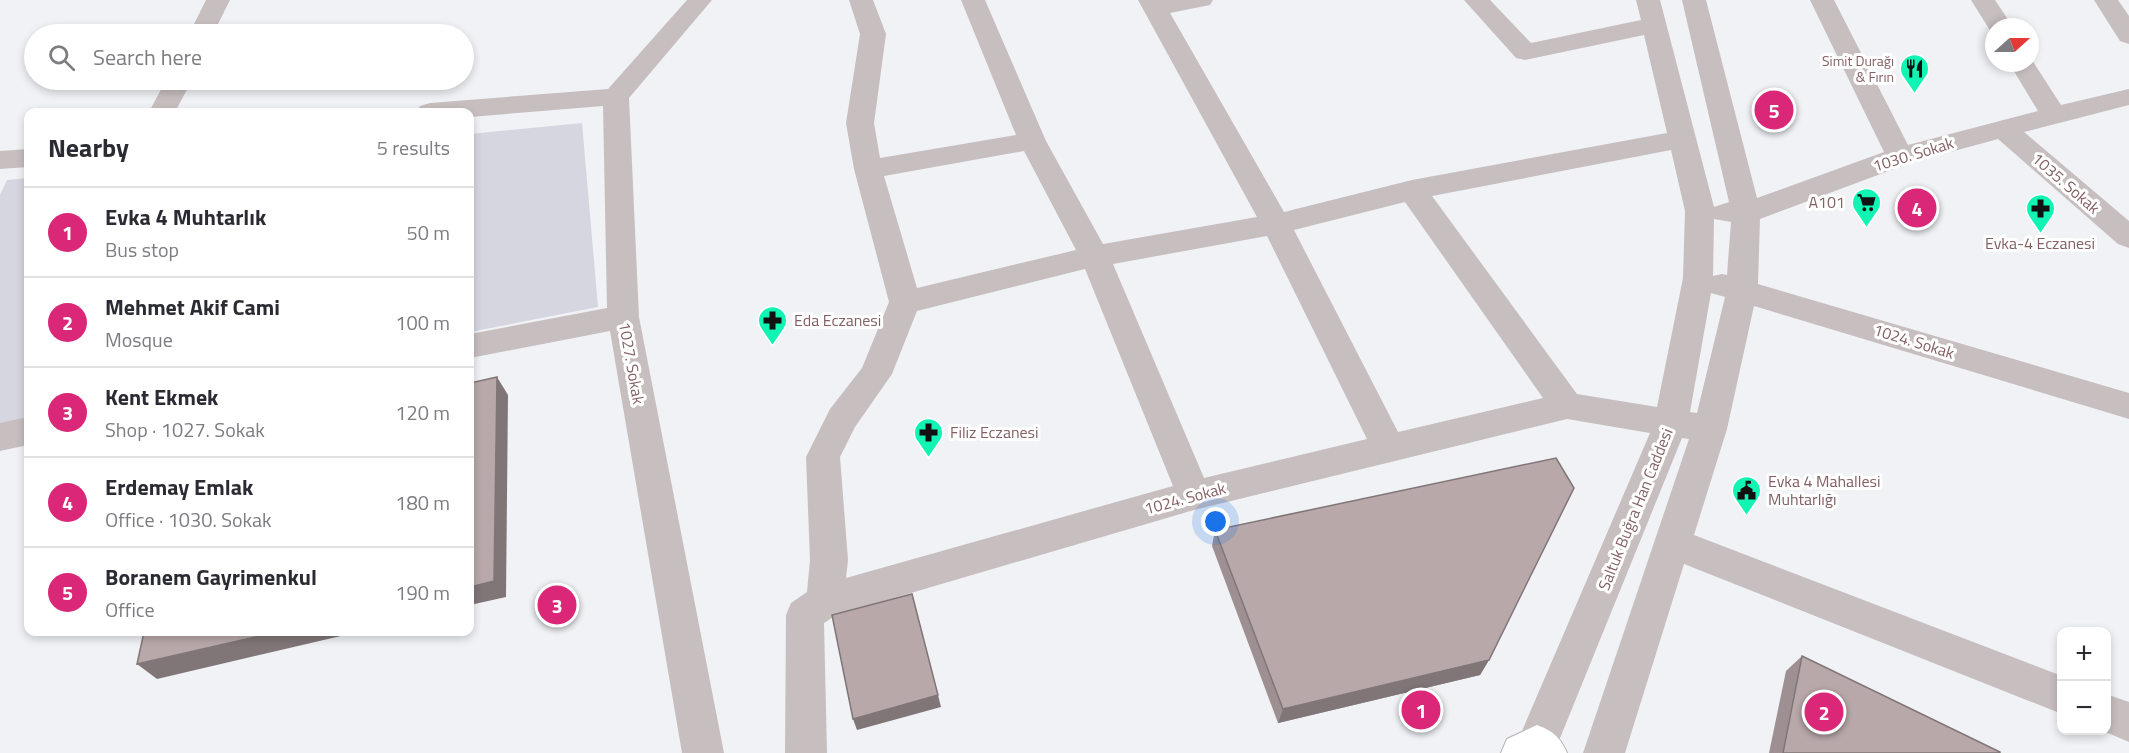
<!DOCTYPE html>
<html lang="en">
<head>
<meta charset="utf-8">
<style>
	:root { --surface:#fff; --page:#f7f7f7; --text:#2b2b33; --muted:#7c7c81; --line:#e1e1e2; --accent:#db2777 }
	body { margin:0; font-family:"Titillium Web",sans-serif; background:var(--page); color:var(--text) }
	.controls { position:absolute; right:18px; bottom:18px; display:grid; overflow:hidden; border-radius:12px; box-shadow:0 3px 9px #0003 }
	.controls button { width:54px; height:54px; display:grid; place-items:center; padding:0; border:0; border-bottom:2px solid var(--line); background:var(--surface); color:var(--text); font:30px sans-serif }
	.compass { position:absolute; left:1985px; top:18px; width:54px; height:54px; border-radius:50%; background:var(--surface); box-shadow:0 3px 9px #0003; rotate:69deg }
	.you { position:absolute; left:1216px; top:522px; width:21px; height:21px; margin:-15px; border:4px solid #fff; border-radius:50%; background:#1a73e8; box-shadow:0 0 0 9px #1a73e833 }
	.badge { display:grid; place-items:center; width:39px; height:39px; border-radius:50%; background:var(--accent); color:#fff; font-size:20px; font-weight:700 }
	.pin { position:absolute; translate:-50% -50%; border:3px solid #fff; box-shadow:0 2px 6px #0006 }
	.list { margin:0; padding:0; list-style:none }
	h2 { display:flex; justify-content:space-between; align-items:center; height:78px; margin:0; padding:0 24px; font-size:26px }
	h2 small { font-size:20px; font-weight:400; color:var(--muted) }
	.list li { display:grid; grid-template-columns:39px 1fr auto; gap:18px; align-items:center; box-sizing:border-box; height:90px; padding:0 24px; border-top:2px solid var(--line) }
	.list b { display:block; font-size:22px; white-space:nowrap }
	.list p { margin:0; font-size:20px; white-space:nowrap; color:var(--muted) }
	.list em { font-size:20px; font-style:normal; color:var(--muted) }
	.icon { flex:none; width:33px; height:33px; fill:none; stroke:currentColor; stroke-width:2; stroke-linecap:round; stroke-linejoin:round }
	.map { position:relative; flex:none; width:2129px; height:753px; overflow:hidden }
	.search { position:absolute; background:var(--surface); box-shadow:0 3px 9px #0003; left:24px; top:24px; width:450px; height:66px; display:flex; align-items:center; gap:15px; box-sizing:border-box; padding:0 21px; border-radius:33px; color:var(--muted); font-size:22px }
	.panel { position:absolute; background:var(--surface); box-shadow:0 3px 9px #0003; left:24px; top:108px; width:450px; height:528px; border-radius:12px }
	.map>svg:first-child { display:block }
</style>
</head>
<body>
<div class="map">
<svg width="2129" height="753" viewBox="0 0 2129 753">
	<rect width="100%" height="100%" fill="#f0f2f5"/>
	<!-- green -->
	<g fill="#d6d6e1">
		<polygon points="582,123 598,307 470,332 470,134"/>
		<polygon points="28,178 28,419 0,425 0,195 7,180"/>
	</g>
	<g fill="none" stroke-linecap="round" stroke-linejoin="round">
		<defs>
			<path id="major" d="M1537 725C1553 731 1560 737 1567 753H1501L1507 739Z"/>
		</defs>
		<!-- major casing -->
		<use href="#major" stroke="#bbb1b2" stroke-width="2"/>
		<!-- minor -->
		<g fill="#c7bebf" fill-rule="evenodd">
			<polygon points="206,0 230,0 213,34 189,34"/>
			<polygon points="687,0 712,0 629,98 639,317 724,753 682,753 610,331 470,358 470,334 607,308 603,106 470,117 470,112 416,112 420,106 430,103 608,89"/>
			<path d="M849 0H873L886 34 874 123 880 158 1016 135 961 0H985L1046 141 1103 244 1257 217 1138 0H1213L1210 5 1170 13 1284 212 1412 180 1667 133 1644 35 1525 60 1516 58 1464 0H1490L1531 43 1641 20 1636 0H1660L1714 207 1729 202 1682 0H1706L1757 198 1884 152 1810 0H1834L1908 145 2038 111 2009 63H2030V57L2061 105 2129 89V105L2024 132 2129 221V248L2118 244 1998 139 1910 163 1760 219 1758 284 2129 393V419L1754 306 1727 429 1694 535 2062 676V714L1684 564 1625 753H1583L1689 439 1682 438 1554 753H1520L1516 745 1650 433 1567 419 1194 510 836 615 824 623 827 753H785L786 615 791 603 807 592 810 560 806 457 830 409 862 368 889 302 854 169 846 123 860 34ZM1671 150 1685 211 1683 278 1657 407 1577 394 1432 196ZM1024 151 1076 250 917 288 884 176ZM1405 202 1543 398 1398 432 1294 230ZM1714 219 1731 222 1727 275 1722 274 1713 276ZM1267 236 1367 439 1204 478 1113 264ZM1085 269 1173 486 846 578 848 560 840 457 855 427 892 374 917 311ZM1711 293 1725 297 1697 413 1690 412Z"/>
			<polygon points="1971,0 1995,0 2013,27 1994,27 1994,33 1991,32"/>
			<polygon points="2094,0 2118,0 2129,16 2129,44 2120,41"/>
			<polygon points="166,80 192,80 175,112 149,112"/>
			<polygon points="28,149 28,167 0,169 0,151"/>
			<polygon points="28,417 28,445 0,451 0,423"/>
			<polygon points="2106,694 2129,702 2129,742 2101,730 2106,730"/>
		</g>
		<!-- major -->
		<use href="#major" fill="#fff" fill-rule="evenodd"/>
	</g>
	<!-- wall -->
	<g fill="#9e9092">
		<polygon points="1215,530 1489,660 1480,675 1278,723 1212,546"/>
		<polygon points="1802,656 2000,753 1769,753 1786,671"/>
	</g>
	<!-- shaded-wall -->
	<g fill="#817677">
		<polygon points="497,377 508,395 506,597 470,605 470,587"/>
		<polygon points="277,632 358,632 157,679 137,664"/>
		<polygon points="1489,660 1480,675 1278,723 1283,709"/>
		<polygon points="938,695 941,707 857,730 853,719"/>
	</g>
	<!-- building -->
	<g fill="#b8a8aa" stroke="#817677" stroke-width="1.5">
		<polygon points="497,377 494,581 470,587 470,383"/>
		<polygon points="1556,458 1574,488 1489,660 1283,709 1215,530"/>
		<polygon points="912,594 938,695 853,719 832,615"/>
		<polygon points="144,632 277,632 137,664"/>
		<polygon points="1802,656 2000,752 2000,753 1783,753"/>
	</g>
	<!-- icons -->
	<defs>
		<symbol id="restaurant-pin" viewBox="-11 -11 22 30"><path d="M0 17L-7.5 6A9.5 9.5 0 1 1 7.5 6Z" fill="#11f4b3" stroke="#fff"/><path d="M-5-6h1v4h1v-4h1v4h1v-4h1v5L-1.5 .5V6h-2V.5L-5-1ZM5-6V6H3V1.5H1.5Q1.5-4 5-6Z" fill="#111"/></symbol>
		<symbol id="supermarket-pin" viewBox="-11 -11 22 30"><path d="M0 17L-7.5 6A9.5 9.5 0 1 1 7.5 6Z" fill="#11f4b3" stroke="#fff"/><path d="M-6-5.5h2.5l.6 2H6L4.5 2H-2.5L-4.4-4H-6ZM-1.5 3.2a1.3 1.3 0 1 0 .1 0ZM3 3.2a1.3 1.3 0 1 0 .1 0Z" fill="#111"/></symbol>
		<symbol id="pharmacy-pin" viewBox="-11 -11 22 30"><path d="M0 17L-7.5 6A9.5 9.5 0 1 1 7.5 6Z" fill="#11f4b3" stroke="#fff"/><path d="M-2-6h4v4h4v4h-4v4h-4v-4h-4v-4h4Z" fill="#111"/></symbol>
		<symbol id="civic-pin" viewBox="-11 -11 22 30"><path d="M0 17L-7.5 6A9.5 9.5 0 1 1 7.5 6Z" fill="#11f4b3" stroke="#fff"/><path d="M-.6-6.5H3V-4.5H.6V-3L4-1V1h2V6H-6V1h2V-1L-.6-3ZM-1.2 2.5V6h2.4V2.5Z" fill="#111"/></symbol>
	</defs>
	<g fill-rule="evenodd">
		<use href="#restaurant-pin" x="1898" y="52" width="33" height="45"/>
		<use href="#supermarket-pin" x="1850" y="186" width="33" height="45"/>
		<use href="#pharmacy-pin" x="2024" y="192" width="33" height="45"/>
		<use href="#pharmacy-pin" x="756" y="304" width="33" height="45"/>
		<use href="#pharmacy-pin" x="912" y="416" width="33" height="45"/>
		<use href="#civic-pin" x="1730" y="474" width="33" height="45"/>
	</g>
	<g text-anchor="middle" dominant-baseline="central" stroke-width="6" stroke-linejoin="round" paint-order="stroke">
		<!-- far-poi labels -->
		<g font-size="14" fill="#846063" stroke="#fff" text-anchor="end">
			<text x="1894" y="60">Simit Durağı<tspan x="1894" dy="16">&amp; Fırın</tspan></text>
		</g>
		<!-- street labels -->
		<g font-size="16" fill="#846063" stroke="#fff">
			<text transform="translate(1913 154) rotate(-17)">1030. Sokak</text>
			<text transform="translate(2066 183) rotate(41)">1035. Sokak</text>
			<text transform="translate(1914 341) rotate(17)">1024. Sokak</text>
			<text transform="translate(632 363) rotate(80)">1027. Sokak</text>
			<text transform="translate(1185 498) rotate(-15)">1024. Sokak</text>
			<text transform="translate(1635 509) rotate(-68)">Saltuk Buğra Han Caddesi</text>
		</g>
		<!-- poi labels -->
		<g font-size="16" fill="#846063" stroke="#fff" text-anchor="start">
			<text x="1845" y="202" text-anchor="end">A101</text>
			<text x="2040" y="243" text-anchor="middle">Evka-4 Eczanesi</text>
			<text x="794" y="320">Eda Eczanesi</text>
			<text x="950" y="432">Filiz Eczanesi</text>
			<text x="1768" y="481">Evka 4 Mahallesi<tspan x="1768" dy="18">Muhtarlığı</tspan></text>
		</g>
	</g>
</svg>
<div class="controls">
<button>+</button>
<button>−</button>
</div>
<svg class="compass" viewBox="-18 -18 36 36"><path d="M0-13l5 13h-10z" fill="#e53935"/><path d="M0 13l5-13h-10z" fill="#7c7c81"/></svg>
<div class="you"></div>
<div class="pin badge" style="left:1421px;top:710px">1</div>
<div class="pin badge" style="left:1824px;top:712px">2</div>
<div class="pin badge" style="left:557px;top:605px">3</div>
<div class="pin badge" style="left:1917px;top:208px">4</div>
<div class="pin badge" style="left:1774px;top:110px">5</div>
<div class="search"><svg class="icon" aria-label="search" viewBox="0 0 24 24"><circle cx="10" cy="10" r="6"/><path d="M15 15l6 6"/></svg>Search here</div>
<section class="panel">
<h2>Nearby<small>5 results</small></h2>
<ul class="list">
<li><span class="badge">1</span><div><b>Evka 4 Muhtarlık</b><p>Bus stop</p></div><em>50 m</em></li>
<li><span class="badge">2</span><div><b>Mehmet Akif Cami</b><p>Mosque</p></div><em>100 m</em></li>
<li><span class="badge">3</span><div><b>Kent Ekmek</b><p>Shop · 1027. Sokak</p></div><em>120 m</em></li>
<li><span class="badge">4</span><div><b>Erdemay Emlak</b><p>Office · 1030. Sokak</p></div><em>180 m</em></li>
<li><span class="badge">5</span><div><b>Boranem Gayrimenkul</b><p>Office</p></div><em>190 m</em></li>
</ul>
</section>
</div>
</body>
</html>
